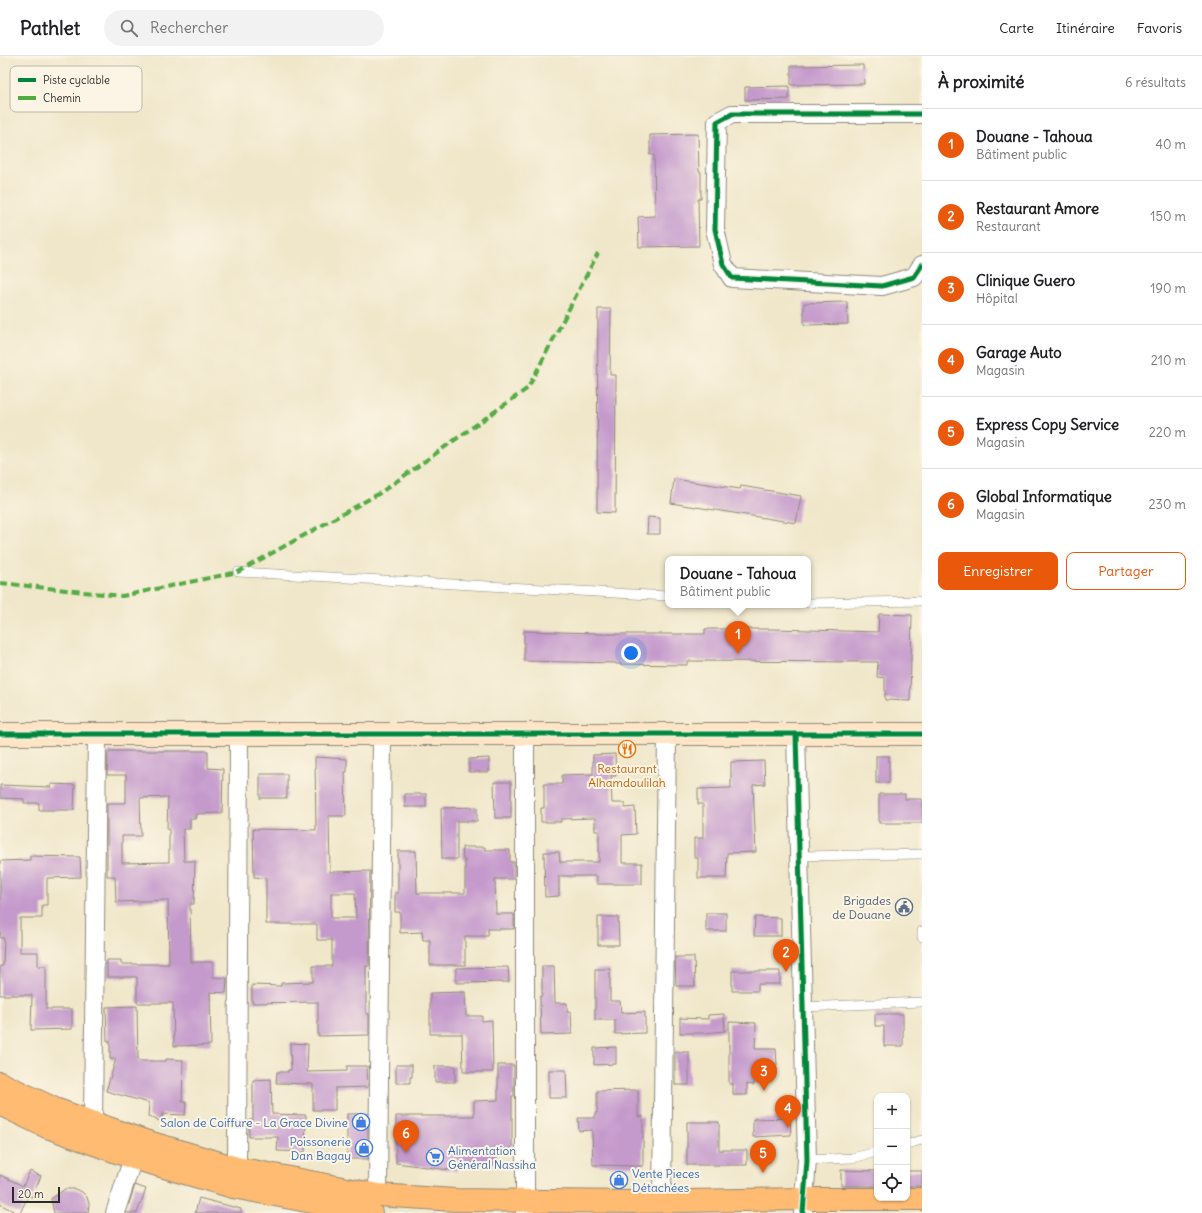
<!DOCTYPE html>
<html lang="fr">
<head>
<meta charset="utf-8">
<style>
	:root { --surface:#fff; --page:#f2f2f2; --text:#202124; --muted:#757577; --line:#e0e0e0; --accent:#ea580c }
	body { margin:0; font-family:Delius,sans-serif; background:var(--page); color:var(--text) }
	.controls { position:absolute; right:12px; bottom:12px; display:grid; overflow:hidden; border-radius:8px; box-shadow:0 1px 3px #0004 }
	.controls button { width:36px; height:36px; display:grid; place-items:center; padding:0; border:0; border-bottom:1px solid var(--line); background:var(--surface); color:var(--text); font:20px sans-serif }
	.scale { position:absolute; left:12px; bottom:10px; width:48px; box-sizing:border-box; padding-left:4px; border:2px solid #2b2b2b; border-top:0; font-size:11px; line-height:14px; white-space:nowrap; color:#2b2b2b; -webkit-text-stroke:3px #fcf5e5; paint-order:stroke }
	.you { position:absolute; left:631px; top:597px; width:14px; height:14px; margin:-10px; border:3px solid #fff; border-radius:50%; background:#1a73e8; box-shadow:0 0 0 6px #1a73e833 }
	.badge { display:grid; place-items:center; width:26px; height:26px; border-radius:50%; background:var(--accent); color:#fff; font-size:13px; font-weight:700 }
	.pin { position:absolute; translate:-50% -33px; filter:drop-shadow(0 1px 2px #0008) }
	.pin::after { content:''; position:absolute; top:21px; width:14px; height:12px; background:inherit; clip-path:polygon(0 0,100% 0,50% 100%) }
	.popup { position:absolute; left:665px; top:500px; width:146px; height:52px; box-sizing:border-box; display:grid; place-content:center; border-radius:8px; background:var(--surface); filter:drop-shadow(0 1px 3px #0005); font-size:13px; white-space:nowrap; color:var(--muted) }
	.popup b { font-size:15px; color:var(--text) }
	.popup::after { content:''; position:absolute; left:50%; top:100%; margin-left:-8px; border:8px solid transparent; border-top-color:var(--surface) }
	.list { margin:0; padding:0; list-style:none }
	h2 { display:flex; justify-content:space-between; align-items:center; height:52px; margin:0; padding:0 16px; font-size:17px }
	h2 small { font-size:13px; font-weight:400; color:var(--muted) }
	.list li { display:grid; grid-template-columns:26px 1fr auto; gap:12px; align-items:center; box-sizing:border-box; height:72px; padding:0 16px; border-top:1px solid var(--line) }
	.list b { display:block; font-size:15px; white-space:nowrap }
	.list p { margin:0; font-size:13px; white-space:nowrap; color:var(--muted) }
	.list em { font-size:13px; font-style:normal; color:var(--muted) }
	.actions { display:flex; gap:8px; padding:12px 16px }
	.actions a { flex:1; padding:9px 0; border:1px solid var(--accent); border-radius:8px; text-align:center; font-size:14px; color:var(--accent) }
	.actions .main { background:var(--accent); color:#fff }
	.icon { flex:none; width:22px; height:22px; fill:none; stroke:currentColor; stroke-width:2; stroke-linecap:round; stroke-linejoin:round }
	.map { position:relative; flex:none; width:922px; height:1157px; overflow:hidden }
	header { display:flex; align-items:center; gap:24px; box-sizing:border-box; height:56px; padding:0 20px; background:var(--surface); border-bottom:1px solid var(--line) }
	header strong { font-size:19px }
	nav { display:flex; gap:22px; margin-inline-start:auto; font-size:14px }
	.search { width:280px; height:36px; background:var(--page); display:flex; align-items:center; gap:10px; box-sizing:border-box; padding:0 14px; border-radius:22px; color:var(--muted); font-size:15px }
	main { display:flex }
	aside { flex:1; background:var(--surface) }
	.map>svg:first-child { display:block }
</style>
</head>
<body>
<header>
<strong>Pathlet</strong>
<div class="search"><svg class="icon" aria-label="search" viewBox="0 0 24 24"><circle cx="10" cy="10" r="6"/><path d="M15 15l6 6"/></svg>Rechercher</div>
<nav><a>Carte</a><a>Itinéraire</a><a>Favoris</a></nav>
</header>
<main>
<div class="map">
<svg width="922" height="1157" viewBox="0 0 922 1157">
	<rect width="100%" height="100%" fill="#fcf5e5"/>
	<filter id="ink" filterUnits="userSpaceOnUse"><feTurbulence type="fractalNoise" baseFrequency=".025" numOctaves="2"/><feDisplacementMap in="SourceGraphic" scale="8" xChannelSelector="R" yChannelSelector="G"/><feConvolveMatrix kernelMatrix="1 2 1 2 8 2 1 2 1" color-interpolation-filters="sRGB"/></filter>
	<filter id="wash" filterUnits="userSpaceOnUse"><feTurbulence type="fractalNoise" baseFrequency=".012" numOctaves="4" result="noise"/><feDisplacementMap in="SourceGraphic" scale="16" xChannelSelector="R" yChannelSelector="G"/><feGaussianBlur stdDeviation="0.9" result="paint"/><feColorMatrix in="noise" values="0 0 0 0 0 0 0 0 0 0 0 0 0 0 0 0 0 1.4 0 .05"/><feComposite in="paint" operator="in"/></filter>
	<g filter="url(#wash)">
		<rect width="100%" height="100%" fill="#f0e7ca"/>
		<g id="blocks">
			<!-- building -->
			<g fill="#c49acc" fill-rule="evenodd">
				<polygon points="863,9 864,28 791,29 791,10"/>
				<polygon points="789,30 789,43 745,44 745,31"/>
				<polygon points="698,78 699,116 701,116 701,143 698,143 699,190 639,191 638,161 655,160 654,99 650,99 650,79"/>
				<polygon points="847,246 848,268 804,269 804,247"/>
				<polygon points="598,253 611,253 610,319 616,319 615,457 597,456"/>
				<polygon points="674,423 740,433 741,430 801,440 796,467 671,447"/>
				<polygon points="648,461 660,462 660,478 647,478"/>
				<polygon points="879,558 912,559 910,645 885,644 885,622 877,621 878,606 687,605 687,609 616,608 616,607 524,605 524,575 596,577 596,578 705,578 705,573 775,573 878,576"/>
				<path d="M108 695H208V712L223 713 222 757 196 758 195 763H190V773H183L184 805H195L194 848H190L191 906H213V921L227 922 226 937 210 936 211 989 174 990 173 947H137V921H107V904H121V908H169L168 844 116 846 115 820H107V747H126V719H107ZM168 741 167 773H169V806L122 807V780H141L140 742Z"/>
				<polygon points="615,698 616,720 611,720 612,747 625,747 625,752 635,751 636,778 622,779 622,807 642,807 642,828 597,828 597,820 559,820 559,840 545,841 544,796 559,796 560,806 599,806 599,775 595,775 595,762 561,763 561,766 541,766 541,752 544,752 544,728 562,728 562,719 593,718 593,699"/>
				<rect x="876" y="700" width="13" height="27"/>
				<path d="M315 701 347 703V716H345L346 760H329L330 816 370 815 369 910H366V958H369V979L318 980V946L252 947V929L281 930V927L313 926V910H332V884H317V868H266V822L254 821 253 773 316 774ZM331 837H355L356 862H331Z"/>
				<polygon points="489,702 489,716 469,716 469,703"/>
				<polygon points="764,705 765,728 753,729 756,796 727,797 726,822 698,822 698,802 694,802 694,782 703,782 703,748 698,748 698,733 731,732 731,706"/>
				<rect x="260" y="718" width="27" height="24"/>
				<polygon points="494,726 511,726 511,762 495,762"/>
				<polygon points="51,728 75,729 74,754 39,754 39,747 24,747 24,743 0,742 0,729 51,731"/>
				<rect x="405" y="738" width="21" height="13"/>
				<polygon points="879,738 905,738 905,743 922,743 922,767 879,767"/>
				<polygon points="477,751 477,765 457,765 457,803 442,803 441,752"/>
				<polygon points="462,791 485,791 485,794 510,794 510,806 514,806 514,823 495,823 496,858 514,858 514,873 488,873 488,880 465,880 465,909 430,909 430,884 423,884 422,876 400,877 400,856 395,856 395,837 398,837 398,795 416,795 417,837 465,837 465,804 463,804"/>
				<polygon points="30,800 80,801 81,821 47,822 47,849 42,849 42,862 20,862 20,896 38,896 38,910 46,910 46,953 72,953 72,973 31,974 32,939 0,939 0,910 3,910 4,882 0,882 0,805 30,804"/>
				<rect x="706" y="857" width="20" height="18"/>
				<polygon points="598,861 618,861 619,889 598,889"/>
				<polygon points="755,861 781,862 781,880 754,880"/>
				<polygon points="675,901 694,901 695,930 676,930"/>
				<polygon points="542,910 554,910 555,947 567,947 567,956 571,956 572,978 541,979 540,940 542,940"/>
				<polygon points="508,911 509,926 456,927 456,912"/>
				<polygon points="595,913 610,913 610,945 620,945 621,957 645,956 645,977 615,978 615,964 595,964"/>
				<polygon points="732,915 780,915 780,928 758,928 758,935 732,935"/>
				<polygon points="465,936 466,960 482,960 482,965 492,964 493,1016 463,1016 462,978 430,978 430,937"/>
				<polygon points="137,950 138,1005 166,1005 166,1003 183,1004 182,1046 186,1046 185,1059 162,1058 162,1066 148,1060 149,1047 106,1035 116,1003 110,1003 110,985 107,985 106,951"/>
				<polygon points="724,958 725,975 704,977 680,977 680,962 708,963 708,959"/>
				<polygon points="875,958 903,958 903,990 884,990 884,970 875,970"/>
				<polygon points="729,966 756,967 755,993 776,993 777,1009 754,1009 754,1029 747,1028 747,1039 733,1039 733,1028 729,1028"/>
				<polygon points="290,987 308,988 307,1016 347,1015 347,1010 367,1010 368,1031 335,1032 335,1054 313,1054 313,1028 276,1027 277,1016 288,1016 288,1014 291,1014"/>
				<polygon points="616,991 616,1008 594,1009 594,992"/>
				<rect x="675" y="996" width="14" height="33"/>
				<polygon points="396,1009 412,1009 412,1021 410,1021 410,1027 396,1027"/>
				<polygon points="498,1009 514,1009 514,1040 512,1040 512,1090 508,1099 496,1091 496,1108 457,1108 457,1115 396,1107 396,1060 474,1060 474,1045 498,1044"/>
				<rect x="435" y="1010" width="20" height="16"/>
				<polygon points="549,1014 566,1014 567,1042 549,1042"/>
				<polygon points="271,1023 272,1058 306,1059 305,1096 277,1095 278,1081 249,1081 249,1064 253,1064 253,1024"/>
				<polygon points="638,1034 638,1061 643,1060 643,1110 593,1109 592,1074 579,1075 578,1062 595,1062 595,1057 597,1057 597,1035"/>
				<rect x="347" y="1058" width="21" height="45"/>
				<polygon points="790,1062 791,1079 753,1081 753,1063"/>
				<polygon points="687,1066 719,1066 719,1094 747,1094 747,1109 687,1109"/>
				<polygon points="841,1114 877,1115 877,1130 841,1130"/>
				<polygon points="30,1115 41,1120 32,1141 28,1140 20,1157 17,1157 0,1148 0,1119 23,1130"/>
				<rect x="907" y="1115" width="15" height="15"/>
				<polygon points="135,1129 146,1133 137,1157 126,1157"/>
				<polygon points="65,1133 75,1133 82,1136 87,1141 89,1148 88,1157 54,1157 51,1143"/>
				<polygon points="199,1142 241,1153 241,1157 195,1157"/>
			</g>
		</g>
	</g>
	<g filter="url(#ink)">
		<use href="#blocks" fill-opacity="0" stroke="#8e897a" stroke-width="1"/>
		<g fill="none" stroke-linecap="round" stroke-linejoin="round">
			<defs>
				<g id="lane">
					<polyline points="238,516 668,540"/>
					<polyline points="808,547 922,545"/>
					<polyline points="799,800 922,798"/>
					<polyline points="922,875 922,881"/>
					<polyline points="803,951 922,946"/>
					<polyline points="907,1088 922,1084"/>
					<polyline points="807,1104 852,1102 877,1096"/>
				</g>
				<g id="street">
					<polyline points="922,58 732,58 717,66 715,173 723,208 732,222 882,230 914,221 922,209"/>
					<polyline points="525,678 525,1157"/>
					<polyline points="796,678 807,1104 803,1157"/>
					<polyline points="93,1067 97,679"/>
					<polyline points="237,1112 239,678"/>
					<polyline points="378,1139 382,678"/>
					<polyline points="662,1144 667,678"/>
					<polyline points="115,1157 133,1102"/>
				</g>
				<polyline id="secondary" points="0,678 922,678"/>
				<g id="primary">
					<polyline points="0,1027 55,1053 145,1085 237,1112 378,1139 455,1144 631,1146 804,1143 922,1143"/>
					<polyline points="0,1048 47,1071 133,1102 233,1131 371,1157"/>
				</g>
			</defs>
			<!-- lane casing -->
			<use href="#lane" stroke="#8e897a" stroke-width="10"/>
			<!-- street casing -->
			<use href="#street" stroke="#8e897a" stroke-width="20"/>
			<!-- secondary casing -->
			<use href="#secondary" stroke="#8e897a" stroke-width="24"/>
			<!-- primary casing -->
			<use href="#primary" stroke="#8e897a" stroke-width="24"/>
			<!-- lane -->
			<use href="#lane" stroke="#fff" stroke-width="9"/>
			<!-- street -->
			<use href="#street" stroke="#fff" stroke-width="18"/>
			<!-- secondary -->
			<use href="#secondary" stroke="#ffe4c6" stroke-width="22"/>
			<!-- primary -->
			<use href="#primary" stroke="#febb71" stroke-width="22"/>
			<!-- quiet -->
			<polyline stroke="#54ab44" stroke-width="4" stroke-dasharray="8 4" stroke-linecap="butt" points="0,527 122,540 238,516 380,437 528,332 598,197"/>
			<defs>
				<g id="cycleway">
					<polyline points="922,58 732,58 717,66 715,173 723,208 732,222 882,230 914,221 922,209"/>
					<polyline points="0,678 922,678"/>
					<polyline points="796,678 807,1104 803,1157"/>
				</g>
			</defs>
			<!-- cycleway casing -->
			<use href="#cycleway" stroke="#fcf5e5" stroke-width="8"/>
			<!-- cycleway -->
			<use href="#cycleway" stroke="#00873e" stroke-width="5"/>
		</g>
	</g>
	<!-- icons -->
	<defs>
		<symbol id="restaurant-ring" viewBox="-11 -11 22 22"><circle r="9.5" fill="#fcf5e5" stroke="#e8710a" stroke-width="1.5"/><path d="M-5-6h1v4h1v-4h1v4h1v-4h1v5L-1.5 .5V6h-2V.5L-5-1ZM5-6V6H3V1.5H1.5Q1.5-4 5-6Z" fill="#e8710a"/></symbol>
		<symbol id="civic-ring" viewBox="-11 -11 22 22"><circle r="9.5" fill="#fcf5e5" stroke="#5c6f8a" stroke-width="1.5"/><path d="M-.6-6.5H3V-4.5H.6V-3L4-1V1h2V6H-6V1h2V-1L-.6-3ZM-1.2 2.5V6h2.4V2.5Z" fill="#5c6f8a"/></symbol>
		<symbol id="shop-ring" viewBox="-11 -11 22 22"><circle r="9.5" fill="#fcf5e5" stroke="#3f7fe0" stroke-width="1.5"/><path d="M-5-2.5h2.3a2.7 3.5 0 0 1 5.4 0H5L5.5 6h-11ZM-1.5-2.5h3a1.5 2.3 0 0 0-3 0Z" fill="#3f7fe0"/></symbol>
		<symbol id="supermarket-ring" viewBox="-11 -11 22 22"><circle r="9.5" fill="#fcf5e5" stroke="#3f7fe0" stroke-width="1.5"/><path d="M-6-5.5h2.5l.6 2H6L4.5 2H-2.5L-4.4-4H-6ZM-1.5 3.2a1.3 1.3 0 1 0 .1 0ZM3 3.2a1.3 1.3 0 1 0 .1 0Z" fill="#3f7fe0"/></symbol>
	</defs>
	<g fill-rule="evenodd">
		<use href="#restaurant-ring" x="617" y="683" width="20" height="20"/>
		<use href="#civic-ring" x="894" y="841" width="20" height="20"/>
		<use href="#shop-ring" x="351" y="1056" width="20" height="20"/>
		<use href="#shop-ring" x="354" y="1082" width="20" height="20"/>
		<use href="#supermarket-ring" x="425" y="1091" width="20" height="20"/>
		<use href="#shop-ring" x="609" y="1114" width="20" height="20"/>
	</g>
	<g text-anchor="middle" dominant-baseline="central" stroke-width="4" stroke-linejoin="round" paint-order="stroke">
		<!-- food labels -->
		<g font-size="12" fill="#c56008" stroke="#fcf5e5">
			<text x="627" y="712">Restaurant<tspan x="627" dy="14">Alhamdoulilah</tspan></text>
		</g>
		<!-- service labels -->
		<g font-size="12" fill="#4e5e75" stroke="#fcf5e5" text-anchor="end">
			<text x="891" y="844">Brigades<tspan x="891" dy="14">de Douane</tspan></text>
		</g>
		<!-- shop labels -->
		<g font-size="12" fill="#366cbe" stroke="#fcf5e5" text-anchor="end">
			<text x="348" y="1066">Salon de Coiffure - La Grace Divine</text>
			<text x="351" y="1085">Poissonerie<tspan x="351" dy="14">Dan Bagay</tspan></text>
			<text x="448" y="1094" text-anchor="start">Alimentation<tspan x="448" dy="14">Général Nassiha</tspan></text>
			<text x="632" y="1117" text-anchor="start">Vente Pieces<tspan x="632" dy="14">Détachées</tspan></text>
		</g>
	</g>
	<!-- legend -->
	<rect x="10" y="10" width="132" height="46" rx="6" fill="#fcf5e5" stroke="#bdb8ad" stroke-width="1"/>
	<rect x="18" y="22" width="18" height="4" fill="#00873e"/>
	<rect x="18" y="40" width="18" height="4" fill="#54ab44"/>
	<g font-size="11" fill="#2b2b2b">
		<text x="43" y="28">Piste cyclable</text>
		<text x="43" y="46">Chemin</text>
	</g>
</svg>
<div class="controls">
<button>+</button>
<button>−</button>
<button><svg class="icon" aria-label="locate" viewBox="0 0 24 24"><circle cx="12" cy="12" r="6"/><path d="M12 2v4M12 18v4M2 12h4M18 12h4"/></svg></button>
</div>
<div class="scale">20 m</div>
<div class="you"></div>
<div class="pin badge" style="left:738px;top:598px">1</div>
<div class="popup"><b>Douane - Tahoua</b>Bâtiment public</div>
<div class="pin badge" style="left:786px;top:916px">2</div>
<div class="pin badge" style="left:764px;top:1035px">3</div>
<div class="pin badge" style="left:788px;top:1072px">4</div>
<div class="pin badge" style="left:763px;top:1117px">5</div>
<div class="pin badge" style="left:406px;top:1097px">6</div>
</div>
<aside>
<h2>À proximité<small>6 résultats</small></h2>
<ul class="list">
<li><span class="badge">1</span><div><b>Douane - Tahoua</b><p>Bâtiment public</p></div><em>40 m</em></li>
<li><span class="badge">2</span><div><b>Restaurant Amore</b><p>Restaurant</p></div><em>150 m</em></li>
<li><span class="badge">3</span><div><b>Clinique Guero</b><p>Hôpital</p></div><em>190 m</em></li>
<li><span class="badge">4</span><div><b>Garage Auto</b><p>Magasin</p></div><em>210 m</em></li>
<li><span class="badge">5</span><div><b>Express Copy Service</b><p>Magasin</p></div><em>220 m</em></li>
<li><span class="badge">6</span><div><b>Global Informatique</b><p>Magasin</p></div><em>230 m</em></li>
</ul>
<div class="actions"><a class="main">Enregistrer</a><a>Partager</a></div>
</aside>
</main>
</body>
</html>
